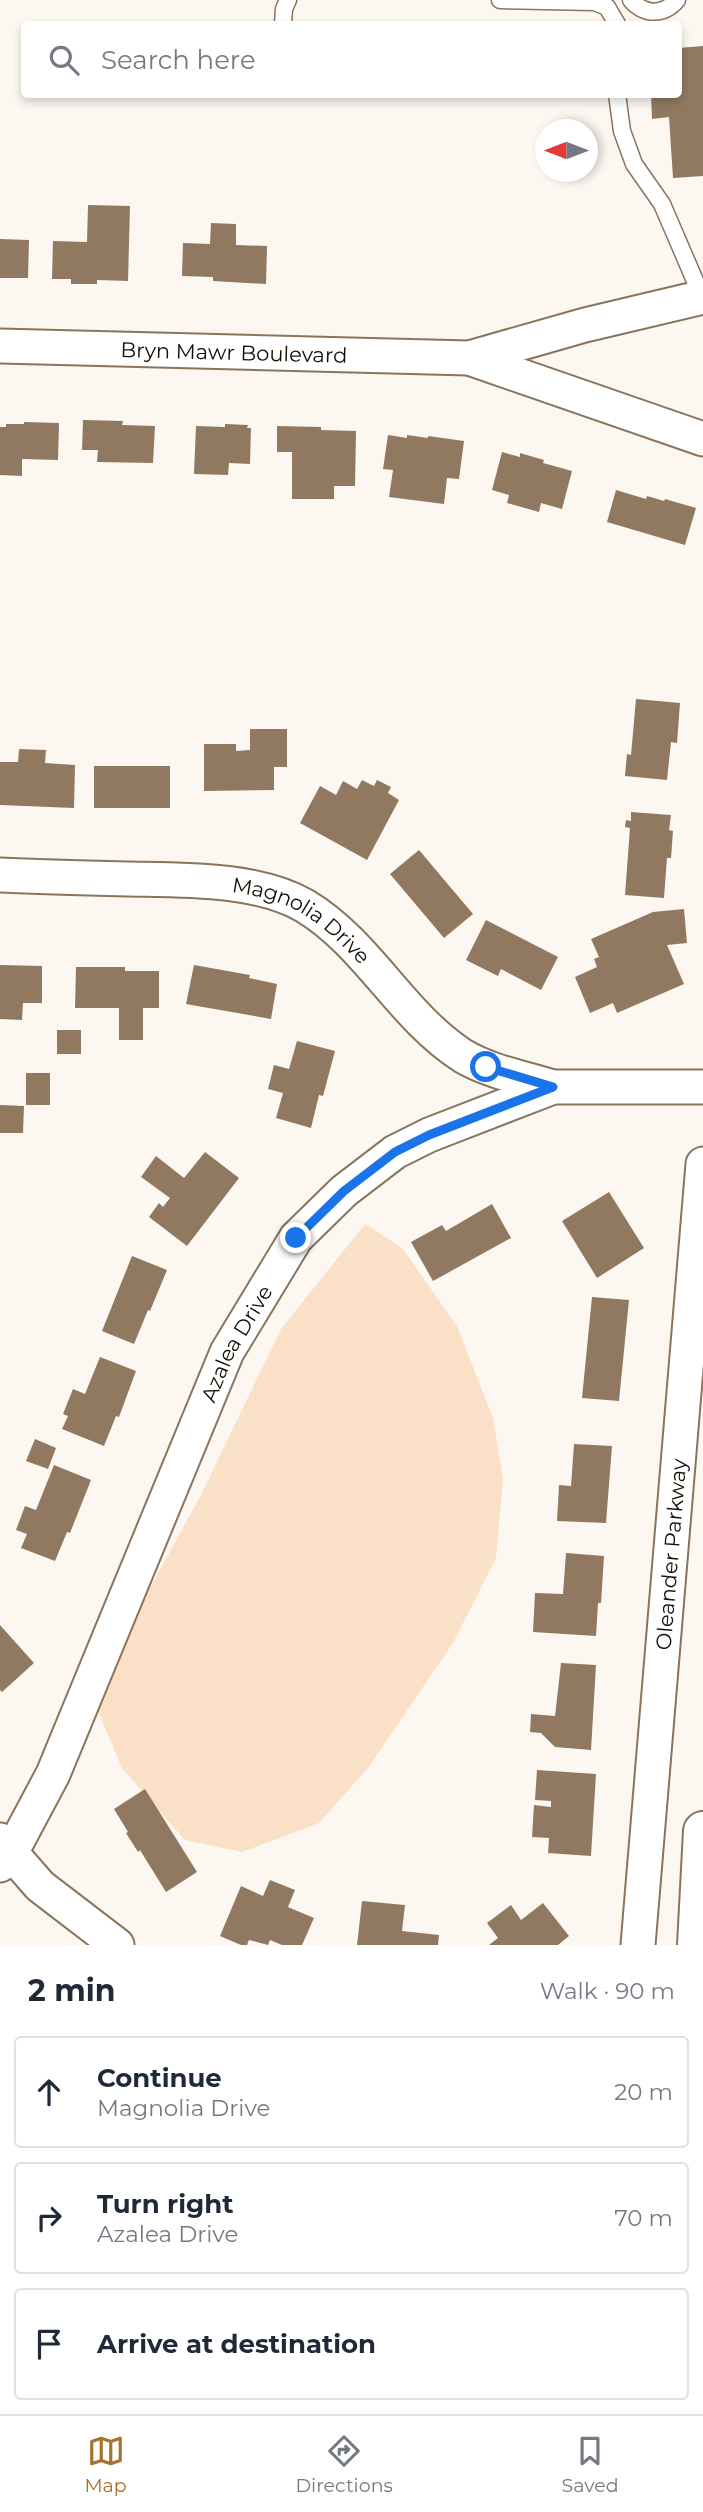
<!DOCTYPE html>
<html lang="en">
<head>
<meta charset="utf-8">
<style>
	:root { --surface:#fff; --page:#f2f2f3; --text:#1f2937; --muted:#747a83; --line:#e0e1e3; --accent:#a9712e }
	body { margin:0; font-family:Montserrat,sans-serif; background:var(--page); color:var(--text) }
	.compass { position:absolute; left:535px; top:119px; width:63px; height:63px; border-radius:50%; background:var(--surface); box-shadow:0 4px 10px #0003; rotate:270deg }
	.stop { position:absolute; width:21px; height:21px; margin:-16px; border:5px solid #1a73e8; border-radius:50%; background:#fff }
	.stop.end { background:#1a73e8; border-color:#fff; box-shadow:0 2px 7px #0008 }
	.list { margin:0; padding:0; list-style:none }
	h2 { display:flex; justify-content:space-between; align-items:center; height:91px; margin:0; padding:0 28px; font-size:30px }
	h2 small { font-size:23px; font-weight:400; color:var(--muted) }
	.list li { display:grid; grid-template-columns:46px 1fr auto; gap:21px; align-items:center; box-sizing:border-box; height:112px; margin:0 14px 14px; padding:0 14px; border:2px solid var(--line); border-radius:7px }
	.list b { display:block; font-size:26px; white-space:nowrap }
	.list p { margin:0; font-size:23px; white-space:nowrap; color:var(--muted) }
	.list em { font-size:23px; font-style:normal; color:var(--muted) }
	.icon { flex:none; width:38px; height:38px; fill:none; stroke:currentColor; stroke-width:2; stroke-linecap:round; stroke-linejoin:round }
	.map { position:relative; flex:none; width:703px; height:1945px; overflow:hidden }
	.search { position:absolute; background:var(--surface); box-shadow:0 4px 10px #0003; left:21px; right:21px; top:21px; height:77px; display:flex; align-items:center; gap:18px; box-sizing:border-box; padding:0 24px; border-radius:7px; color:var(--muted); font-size:26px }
	.sheet { height:469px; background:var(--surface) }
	nav { display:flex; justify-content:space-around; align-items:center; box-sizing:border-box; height:98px; border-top:2px solid var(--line); background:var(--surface); font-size:19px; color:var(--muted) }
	nav a { display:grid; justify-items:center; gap:4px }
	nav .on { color:var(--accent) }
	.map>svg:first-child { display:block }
</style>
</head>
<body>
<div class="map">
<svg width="703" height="1945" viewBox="0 0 703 1945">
	<rect width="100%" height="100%" fill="#fcf7f1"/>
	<!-- green -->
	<polygon fill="#f9e0c7" points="365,1224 402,1248 457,1326 493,1418 503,1479 496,1558 453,1643 368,1768 319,1823 242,1852 185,1840 122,1768 97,1709 141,1604 200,1497 281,1329"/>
	<!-- building -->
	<g fill="#907960">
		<polygon points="703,46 703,176 673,178 669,117 652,119 651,94 678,94 678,48"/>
		<polygon points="88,205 130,206 128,281 97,280 97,284 71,284 71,279 52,279 53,241 87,242"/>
		<polygon points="211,223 236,224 236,245 267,246 266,284 213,281 213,277 182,276 183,243 210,244"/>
		<polygon points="0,239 29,240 28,278 0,278"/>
		<polygon points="83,420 123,421 122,425 155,426 153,463 97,462 98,450 82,450"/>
		<polygon points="24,422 59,423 58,460 22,459 22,476 0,475 0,427 6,427 6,424 24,424"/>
		<polygon points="225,424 248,425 247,428 251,428 250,464 229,463 228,475 194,474 196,426 225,427"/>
		<polygon points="277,426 321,427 321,430 356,431 355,486 334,486 334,499 292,499 292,452 277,452"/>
		<polygon points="388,435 407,438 407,435 428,438 428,436 464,441 459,479 447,478 444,504 389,497 393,470 383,469"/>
		<polygon points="502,452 520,457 520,453 544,460 543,463 572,471 562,509 541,503 539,512 507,503 509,495 492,490"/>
		<polygon points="616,490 646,499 647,496 664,501 665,499 696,508 685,545 607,522"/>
		<polygon points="636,699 680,703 677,743 671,742 667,780 625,776 627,754 631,755"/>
		<polygon points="250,729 287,729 287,767 274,767 274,790 204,791 204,744 236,744 236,751 250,750"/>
		<polygon points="19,749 46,750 45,763 75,765 74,808 0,805 0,762 18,762"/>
		<rect x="94" y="766" width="76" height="42"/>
		<polygon points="362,780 374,786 377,780 391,787 388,793 399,800 367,860 300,823 320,786 336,795 343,781 357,789"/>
		<polygon points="631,812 671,815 669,830 673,831 671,858 667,858 664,898 625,895 630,828 625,827 626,820 631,821"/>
		<polygon points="419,850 473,914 444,938 390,874"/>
		<polygon points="684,909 687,943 667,945 684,984 617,1013 613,1003 590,1013 575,977 597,967 594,959 599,957 591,939 653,912"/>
		<polygon points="486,920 558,957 541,990 501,969 498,976 466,960"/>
		<polygon points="0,965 42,966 42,1003 23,1003 22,1020 0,1019"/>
		<polygon points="194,965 250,975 249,978 277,984 271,1019 186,1004"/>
		<polygon points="76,967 125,967 125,971 159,971 159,1008 143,1008 143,1040 119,1040 119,1008 75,1008"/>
		<rect x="57" y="1030" width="24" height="24"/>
		<polygon points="297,1041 335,1051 323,1096 319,1095 311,1128 276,1118 283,1093 268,1089 274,1065 289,1069"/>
		<rect x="26" y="1073" width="24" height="32"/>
		<polygon points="0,1105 24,1106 23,1133 0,1133"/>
		<polygon points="205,1152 239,1178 187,1246 149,1217 159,1203 163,1207 170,1198 141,1177 156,1156 184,1178"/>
		<polygon points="609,1192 644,1248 597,1278 562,1221"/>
		<polygon points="492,1204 511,1238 433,1281 411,1242 442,1225 446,1231"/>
		<polygon points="132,1256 167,1270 150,1311 148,1310 134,1344 102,1331"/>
		<polygon points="592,1297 629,1300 619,1401 582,1398"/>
		<polygon points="100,1357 136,1371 119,1417 116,1416 104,1446 62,1429 68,1416 63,1414 73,1389 85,1394"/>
		<polygon points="35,1439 56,1448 48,1469 26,1461"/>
		<polygon points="574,1444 612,1446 606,1523 557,1521 559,1485 571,1486"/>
		<polygon points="54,1465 91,1480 70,1533 67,1532 55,1561 21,1548 27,1534 16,1530 25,1506 36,1510"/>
		<polygon points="566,1553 604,1556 601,1603 598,1603 596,1636 533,1632 535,1593 563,1594"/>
		<polygon points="0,1625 34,1663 2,1692 0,1690"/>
		<polygon points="561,1663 596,1665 591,1750 555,1747 541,1733 530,1732 531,1714 555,1716"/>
		<polygon points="537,1770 596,1774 591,1856 548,1853 549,1838 532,1837 534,1805 551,1807 551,1801 535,1800"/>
		<polygon points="145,1789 197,1872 166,1892 140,1850 138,1852 126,1833 128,1832 114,1809"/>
		<polygon points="270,1880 295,1890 288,1907 314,1918 302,1945 282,1945 270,1940 268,1945 249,1940 247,1945 241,1945 220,1936 241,1886 263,1896"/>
		<polygon points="362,1901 405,1905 402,1931 439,1935 438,1945 357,1945"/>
		<polygon points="543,1903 569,1936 558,1945 489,1945 498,1938 487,1923 511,1905 521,1920"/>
	</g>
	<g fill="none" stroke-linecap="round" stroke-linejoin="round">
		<defs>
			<g id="service">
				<polyline points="500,0 595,2 607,7 617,24"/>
				<path d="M631 0C645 16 664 15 677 0"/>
				<polyline points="283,24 284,9 288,0"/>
				<polyline points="617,94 622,131 634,164 662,204 702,297"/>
			</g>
			<g id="minor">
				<path id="s1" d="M0 346 469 358 585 325 703 297"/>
				<polyline points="469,358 703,439"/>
				<path id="s2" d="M0 875C43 877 85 878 128 879 182 880 257 878 305 906 368 944 401 1016 463 1056 490 1072 524 1078 553 1087"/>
				<polyline points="0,1840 40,1886 117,1945"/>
				<path id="s3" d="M0 1865 11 1853 53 1774 227 1352 296 1238 344 1191 395 1152 429 1135 553 1087H703"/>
				<path id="s4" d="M638 1945 703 1164"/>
			</g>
			<polyline id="trunk" points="697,1945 703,1831"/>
		</defs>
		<!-- service casing -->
		<use href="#service" stroke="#8b745c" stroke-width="19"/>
		<!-- minor casing -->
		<use href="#minor" stroke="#8b745c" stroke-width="37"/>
		<!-- trunk casing -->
		<use href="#trunk" stroke="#8b745c" stroke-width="42"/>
		<!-- service -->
		<use href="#service" stroke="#fff" stroke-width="16"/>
		<!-- minor -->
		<use href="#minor" stroke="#fff" stroke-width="33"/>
		<!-- trunk -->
		<use href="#trunk" stroke="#fff" stroke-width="38"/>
	</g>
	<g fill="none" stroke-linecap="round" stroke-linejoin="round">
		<!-- route -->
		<polyline stroke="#1a73e8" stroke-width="9" points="296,1238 344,1191 395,1152 429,1135 553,1087 486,1067"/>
	</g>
	<g text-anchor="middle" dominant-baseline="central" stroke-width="5" stroke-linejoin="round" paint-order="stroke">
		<!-- street labels -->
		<g font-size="21" fill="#170f06" stroke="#fff">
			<text stroke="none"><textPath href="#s1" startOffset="234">Bryn Mawr Boulevard</textPath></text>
			<text stroke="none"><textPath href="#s2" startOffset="312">Magnolia Drive</textPath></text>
			<text stroke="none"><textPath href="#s3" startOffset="574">Azalea Drive</textPath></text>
			<text stroke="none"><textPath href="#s4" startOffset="392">Oleander Parkway</textPath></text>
		</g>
	</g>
</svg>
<svg class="compass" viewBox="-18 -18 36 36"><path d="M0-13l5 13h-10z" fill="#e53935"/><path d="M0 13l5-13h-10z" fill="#747a83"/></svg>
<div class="stop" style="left:486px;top:1067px"></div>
<div class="stop end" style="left:296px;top:1238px"></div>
<div class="search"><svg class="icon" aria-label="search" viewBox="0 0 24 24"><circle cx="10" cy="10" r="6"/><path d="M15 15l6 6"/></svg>Search here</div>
</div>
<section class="sheet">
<h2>2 min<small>Walk · 90 m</small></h2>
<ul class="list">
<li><svg class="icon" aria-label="ahead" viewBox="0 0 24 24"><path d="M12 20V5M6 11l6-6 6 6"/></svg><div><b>Continue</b><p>Magnolia Drive</p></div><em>20 m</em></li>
<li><svg class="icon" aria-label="right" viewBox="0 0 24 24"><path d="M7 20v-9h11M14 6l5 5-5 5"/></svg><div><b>Turn right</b><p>Azalea Drive</p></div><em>70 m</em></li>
<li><svg class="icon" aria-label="arrive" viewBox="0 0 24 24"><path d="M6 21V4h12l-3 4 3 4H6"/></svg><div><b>Arrive at destination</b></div></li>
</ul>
</section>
<nav>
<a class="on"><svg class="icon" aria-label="map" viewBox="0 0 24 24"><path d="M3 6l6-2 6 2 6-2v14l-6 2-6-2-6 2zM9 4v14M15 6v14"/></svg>Map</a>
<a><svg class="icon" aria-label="directions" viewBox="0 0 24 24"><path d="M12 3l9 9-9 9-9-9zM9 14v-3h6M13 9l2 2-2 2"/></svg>Directions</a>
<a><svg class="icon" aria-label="saved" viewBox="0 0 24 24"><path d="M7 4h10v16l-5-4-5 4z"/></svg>Saved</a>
</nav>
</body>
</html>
